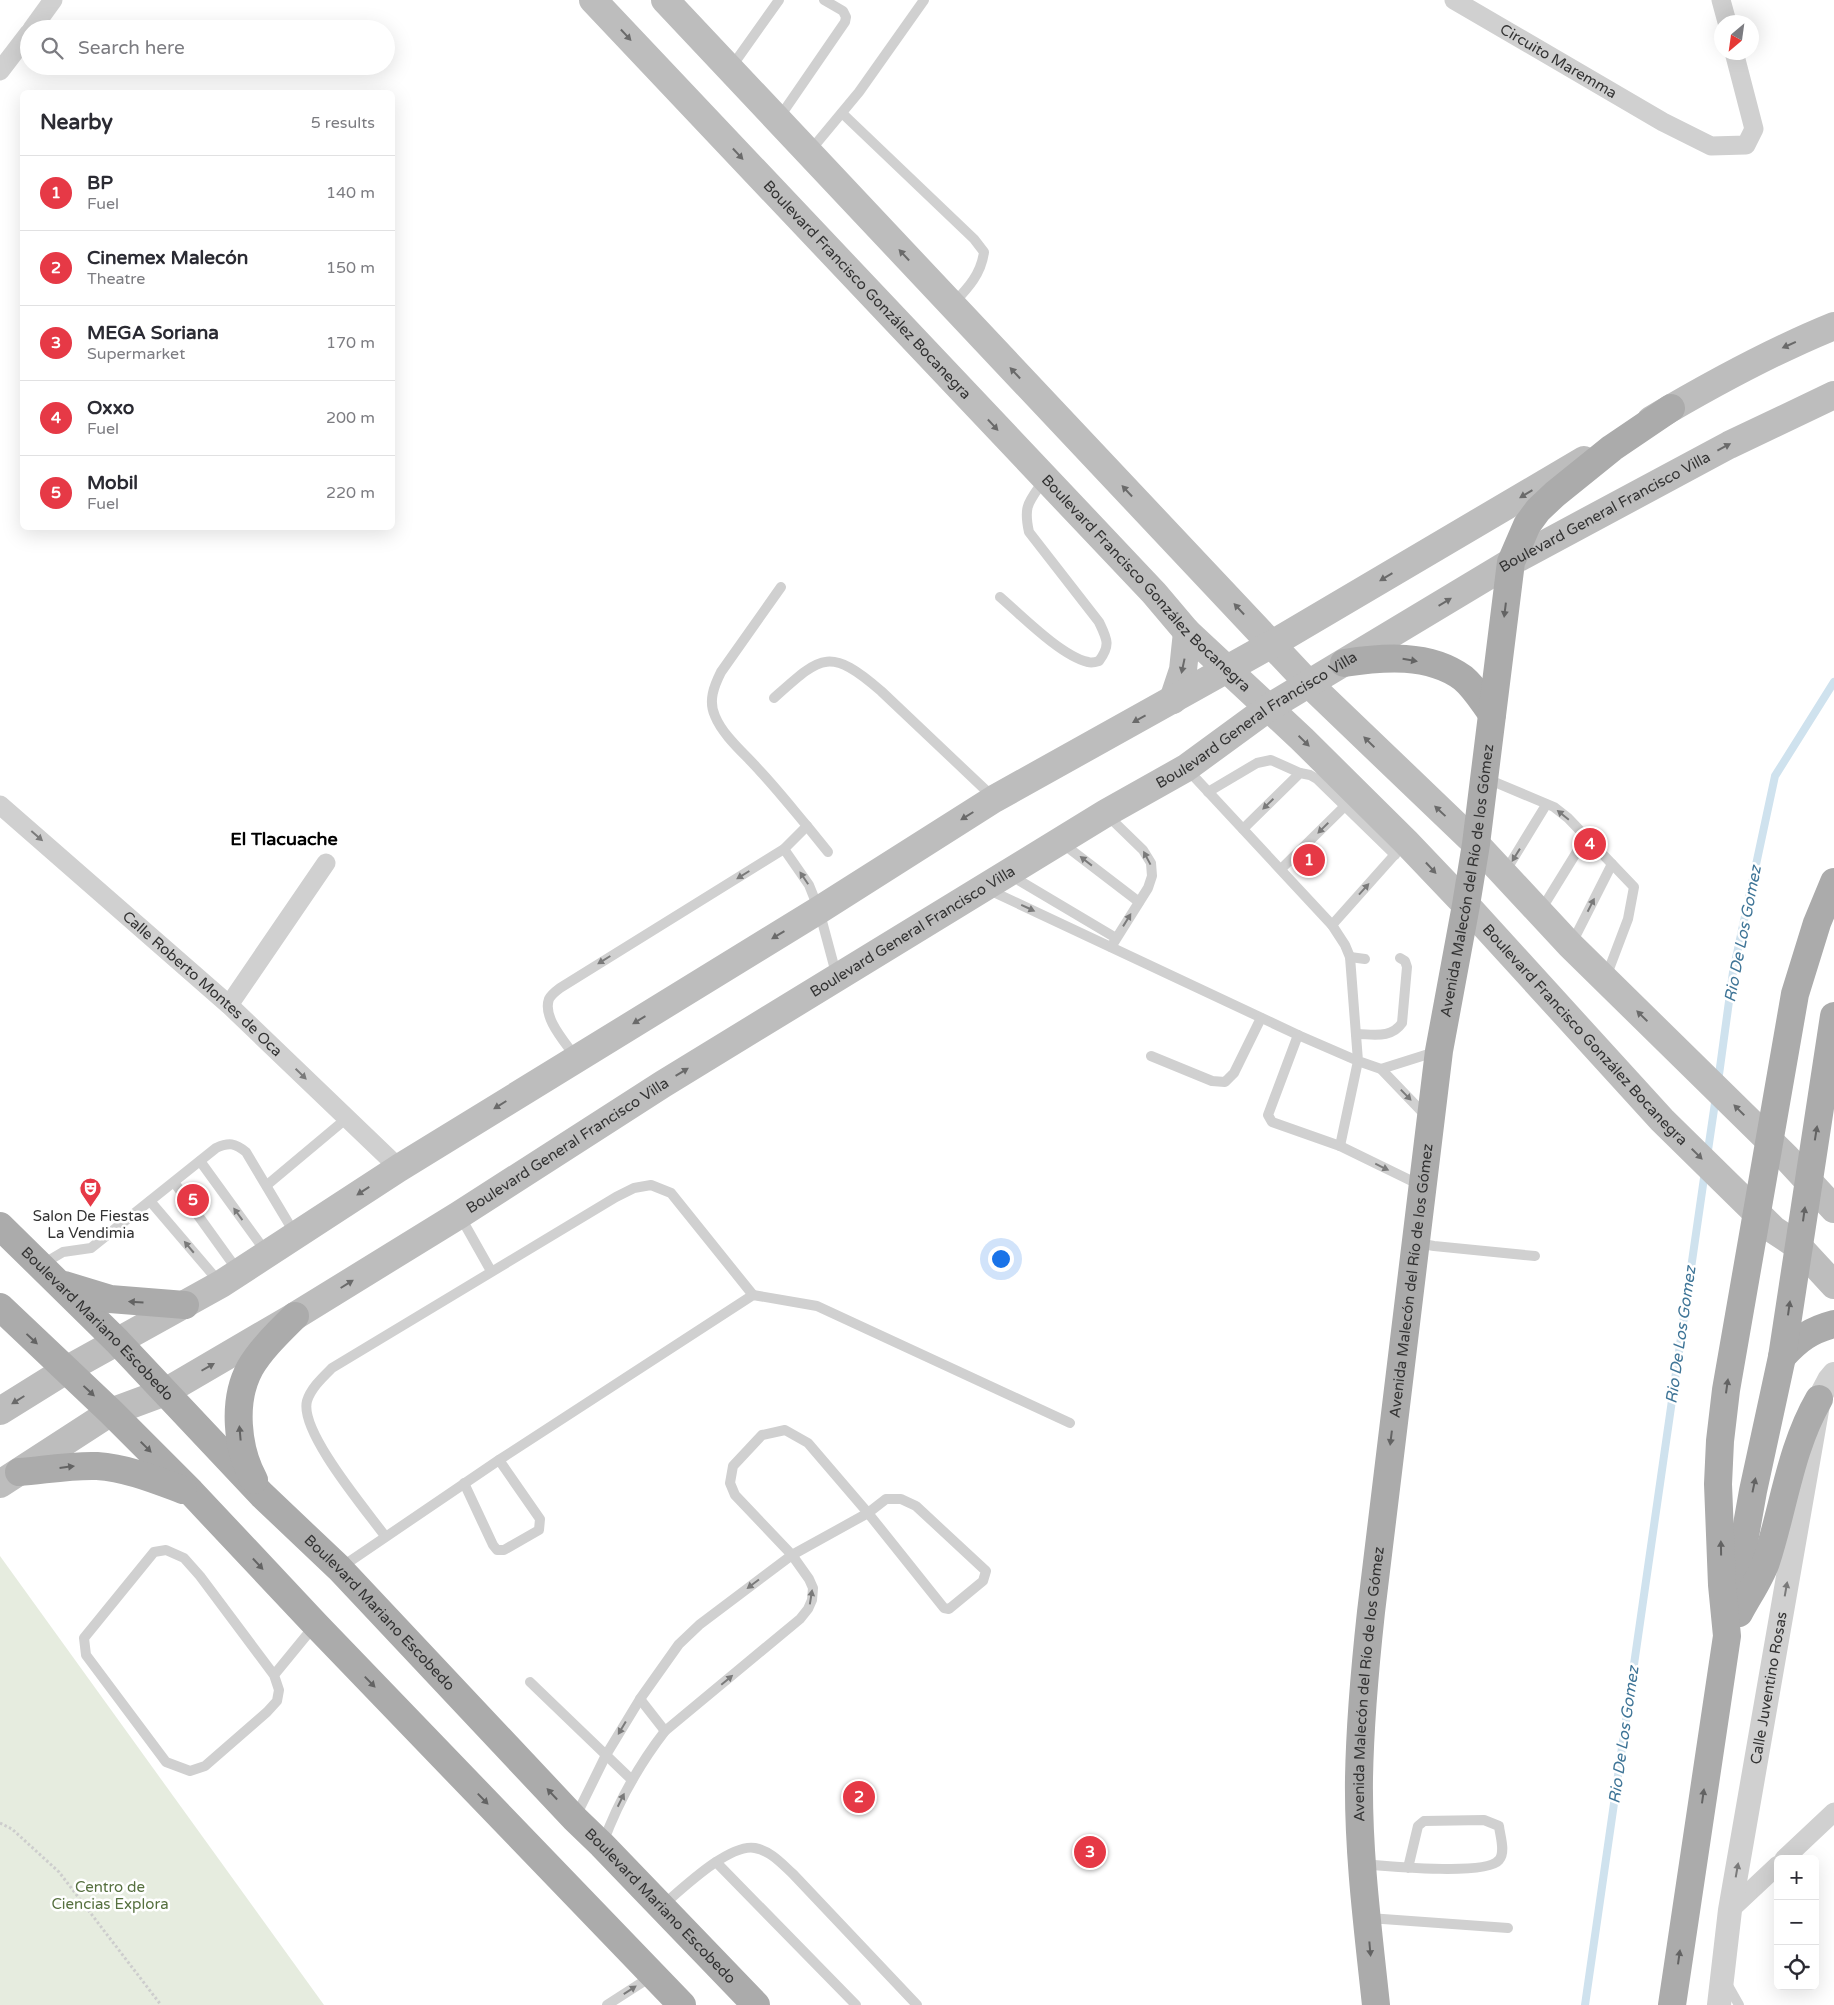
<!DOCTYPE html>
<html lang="en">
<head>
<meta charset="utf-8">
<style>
	:root { --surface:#fff; --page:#f7f7f7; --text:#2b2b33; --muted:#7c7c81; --line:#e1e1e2; --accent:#e63946 }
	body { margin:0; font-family:"Varela Round",sans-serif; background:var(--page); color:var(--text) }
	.controls { position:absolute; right:15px; bottom:15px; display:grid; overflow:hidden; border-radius:8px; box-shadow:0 5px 20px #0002 }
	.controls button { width:45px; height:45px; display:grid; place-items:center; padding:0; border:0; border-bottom:1px solid var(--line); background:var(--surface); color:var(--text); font:25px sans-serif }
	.compass { position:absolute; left:1714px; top:15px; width:45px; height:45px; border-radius:50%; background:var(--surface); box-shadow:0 5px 20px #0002; rotate:209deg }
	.you { position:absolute; left:1000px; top:1258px; width:18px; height:18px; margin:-12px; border:4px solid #fff; border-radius:50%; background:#1a73e8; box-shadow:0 0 0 8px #1a73e833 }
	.badge { display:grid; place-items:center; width:32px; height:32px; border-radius:50%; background:var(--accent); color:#fff; font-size:16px; font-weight:700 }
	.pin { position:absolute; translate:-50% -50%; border:2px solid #fff; box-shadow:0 1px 5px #0006 }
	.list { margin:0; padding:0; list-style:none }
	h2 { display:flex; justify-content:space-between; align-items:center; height:65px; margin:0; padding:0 20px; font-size:21px }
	h2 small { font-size:16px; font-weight:400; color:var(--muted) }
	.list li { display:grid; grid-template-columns:32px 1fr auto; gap:15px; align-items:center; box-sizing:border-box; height:75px; padding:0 20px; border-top:1px solid var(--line) }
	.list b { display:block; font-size:19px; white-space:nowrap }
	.list p { margin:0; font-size:16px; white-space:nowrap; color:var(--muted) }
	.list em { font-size:16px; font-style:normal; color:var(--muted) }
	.icon { flex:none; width:28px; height:28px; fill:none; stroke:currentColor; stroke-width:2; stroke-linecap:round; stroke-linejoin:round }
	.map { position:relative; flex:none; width:1834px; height:2005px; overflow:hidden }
	.search { position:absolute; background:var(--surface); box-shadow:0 5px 20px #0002; left:20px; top:20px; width:375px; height:55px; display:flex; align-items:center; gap:12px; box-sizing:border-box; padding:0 18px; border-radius:28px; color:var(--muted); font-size:19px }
	.panel { position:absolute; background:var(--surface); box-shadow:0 5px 20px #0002; left:20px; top:90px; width:375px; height:440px; border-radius:8px }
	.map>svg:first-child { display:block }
</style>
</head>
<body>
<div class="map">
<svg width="1834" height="2005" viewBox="0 0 1834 2005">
	<rect width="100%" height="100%" fill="#fff"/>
	<!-- green -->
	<polygon fill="#e6ecdf" points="0,1556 324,2005 0,2005"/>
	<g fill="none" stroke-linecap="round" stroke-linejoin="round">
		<!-- stream -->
		<g stroke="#cfe2ee" stroke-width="8">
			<polyline points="1718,1082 1733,972 1775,776 1834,682"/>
			<polyline points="1707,1157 1716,1096"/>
			<polyline points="1585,2005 1705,1171"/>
		</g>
		<!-- path -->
		<polyline stroke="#cdcdcd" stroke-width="3" stroke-dasharray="2.5 2.5" stroke-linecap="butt" points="0,1823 12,1829 59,1872 161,2005"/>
		<!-- service -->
		<g stroke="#d0d0d0" stroke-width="10">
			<polyline points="730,69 779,0"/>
			<path d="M842 113 974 239 984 252C981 275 967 289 952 305"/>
			<polyline points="779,118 845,22 846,17 843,11 824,0"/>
			<polyline points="810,151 859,92 924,0"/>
			<path d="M1000 597C1021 615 1061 656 1088 662 1091 663 1096 662 1099 661 1111 645 1107 639 1099 622L1029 532C1023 505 1029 502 1044 480"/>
			<path d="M774 698C821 656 829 646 881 691L994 798"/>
			<polyline points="1187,769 1332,925 1345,945 1350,957 1358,1061 1381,1069 1427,1117"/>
			<polyline points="1485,778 1554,807 1568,818 1634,887 1628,919 1606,977"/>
			<polyline points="1208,792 1257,763 1271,760 1300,773"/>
			<polyline points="1107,815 1143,850 1151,863 1152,876 1148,888 1111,947"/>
			<polyline points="807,826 828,852"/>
			<polyline points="1243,829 1300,773 1310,775 1317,779 1395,855"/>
			<polyline points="1062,843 1139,902"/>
			<polyline points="784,849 809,885 819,910 837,977"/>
			<polyline points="1281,869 1348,803"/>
			<polyline points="1505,872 1546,805"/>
			<polyline points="1010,875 1116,938"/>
			<polyline points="987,889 1298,1035 1358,1061 1340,1146"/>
			<polyline points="1541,910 1586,837"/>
			<polyline points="1332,925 1398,851"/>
			<polyline points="1571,945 1612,864"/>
			<polyline points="1350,957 1365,959"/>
			<path d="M1356 1034C1373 1034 1391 1039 1402 1023L1407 967 1405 961 1400 958"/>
			<polyline points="1298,1035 1268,1115 1272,1122 1340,1146 1422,1186"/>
			<polyline points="1151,1056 1212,1081 1225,1082 1234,1073 1261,1018"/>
			<path d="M576 1058C566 1043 542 1018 549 999 551 995 556 991 560 988L784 849 807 826C791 807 776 788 759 770 745 754 723 736 715 716 708 701 714 686 721 672L781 587"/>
			<polyline points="1381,1069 1438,1051"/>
			<polyline points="200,1161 266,1252"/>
			<polyline points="174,1182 238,1271"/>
			<polyline points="267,1185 347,1118"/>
			<polyline points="150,1201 220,1283"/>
			<polyline points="460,1216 491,1271"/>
			<polyline points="1417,1243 1434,1246 1535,1256"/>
			<path d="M41 1265 63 1252 91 1248 216 1148C229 1142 235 1143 246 1152L295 1234"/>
			<polyline points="464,1483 493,1545 497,1550 504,1550 539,1530 540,1519 499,1460"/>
			<path d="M385 1536C366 1510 299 1431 307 1401 311 1388 323 1377 332 1368L616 1197 634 1188 651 1185 671 1193 753 1295"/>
			<polyline points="340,1568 499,1460 753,1295 817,1306 1070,1423"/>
			<polyline points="274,1675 200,1576 184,1558 166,1550 154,1552 84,1638 86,1655 166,1762 190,1771 205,1766 267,1712 277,1701 279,1690 274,1675 315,1625"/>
			<polyline points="530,1682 632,1780"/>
			<polyline points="640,1699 665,1731"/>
			<path d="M575 1818 606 1755 640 1699 679 1644 699 1625 792 1555 868 1513 886 1499H901L916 1506 986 1571 983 1581 949 1609 944 1608 868 1513 808 1443 785 1430 762 1435 733 1466 730 1483 735 1495 792 1555 809 1579 813 1588 812 1600 808 1609 800 1619 665 1731C638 1766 618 1802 603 1843"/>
			<polyline points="716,1862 856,2005"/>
			<path d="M1363 1864C1386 1866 1486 1876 1499 1860 1506 1852 1500 1836 1499 1826L1484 1820 1424 1821 1418 1826 1408 1868"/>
			<path d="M662 1906C681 1890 729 1843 755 1848 771 1851 782 1864 793 1874L917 2005"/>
			<polyline points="1369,1918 1508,1928"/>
			<polyline points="1726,1982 1739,2005"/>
			<polyline points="607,2005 652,1976"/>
		</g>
		<!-- minor -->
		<g stroke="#d0d0d0" stroke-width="19">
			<path id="s1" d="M1454 0 1663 122 1711 146 1746 145 1754 129 1734 52"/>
			<polyline points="1721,0 1727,22"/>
			<polyline points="32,29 53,0"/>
			<polyline points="0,71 29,33"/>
			<path id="s2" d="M0 805 229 1005 399 1168"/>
			<polyline points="229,1005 326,863"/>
			<polyline points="1784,1859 1834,1812"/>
			<polyline points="1730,1910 1778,1865"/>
		</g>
		<!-- tertiary -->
		<path stroke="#d0d0d0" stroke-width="24" id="s3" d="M1719 2005 1730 1910 1819 1399 1829 1380 1834 1374"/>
		<!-- secondary -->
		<g stroke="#bdbdbd" stroke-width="28">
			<path id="s4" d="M593 0 1154 593 1187 632 1302 739 1406 842 1466 905 1662 1120 1774 1230 1798 1246 1834 1285"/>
			<polyline points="665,0 1308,683 1476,844 1570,945 1786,1157 1834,1209"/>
			<path d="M1651 420C1710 385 1770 352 1834 326"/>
			<polyline points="1173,700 1183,670 1187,632"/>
			<polyline points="0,1411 66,1370 221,1284 399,1168 819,910 994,799 1272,644 1584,460"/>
			<path id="s5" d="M0 1484 111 1412 165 1392 295 1316 459 1215 663 1084 1106 813 1186 768 1268 708 1511 562 1729 445 1834 395"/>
		</g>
		<!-- primary -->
		<g stroke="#ababab" stroke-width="28">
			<path d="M1344 663C1383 657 1429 653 1463 678 1475 688 1483 702 1492 714"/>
			<path id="s6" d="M0 1226 117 1341 262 1495 339 1568 575 1819 602 1845 756 2005"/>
			<polyline points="64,1285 110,1299 185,1305"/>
			<polyline points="0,1307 111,1412 191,1492 316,1625 682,2005"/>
			<path d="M1782 1357C1798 1339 1811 1330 1834 1324"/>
			<path d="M19 1472C45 1470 71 1465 97 1466 127 1468 156 1480 183 1490"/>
			<path d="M254 1480C237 1449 232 1401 250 1368 261 1349 279 1332 295 1316"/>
			<polyline points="1734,1598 1753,1491 1782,1357 1834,1016"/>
			<path d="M1739 1613C1748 1596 1760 1579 1766 1562 1784 1507 1790 1449 1819 1399"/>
			<path id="s7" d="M1376 2005C1368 1930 1358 1853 1359 1778 1360 1722 1365 1667 1371 1612L1439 1051 1466 905 1476 844 1511 562 1527 525 1538 510 1555 494 1612 448 1671 408"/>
			<polyline points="1672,2005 1727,1636 1722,1585 1718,1484 1720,1441 1726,1390 1795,994 1817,923 1834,882"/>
		</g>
	</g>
	<!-- one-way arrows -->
	<defs><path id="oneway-solid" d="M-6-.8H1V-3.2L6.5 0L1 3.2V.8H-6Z" transform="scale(1.25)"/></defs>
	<g fill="#6a6a6a">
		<use href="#oneway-solid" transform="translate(626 35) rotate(47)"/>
		<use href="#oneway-solid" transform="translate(738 154) rotate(47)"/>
		<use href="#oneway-solid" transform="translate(904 255) rotate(-133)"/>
		<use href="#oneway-solid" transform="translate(1789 345) rotate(156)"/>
		<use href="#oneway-solid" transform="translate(1015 373) rotate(-133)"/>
		<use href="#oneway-solid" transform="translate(993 425) rotate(47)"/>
		<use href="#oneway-solid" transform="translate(1724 447) rotate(-28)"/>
		<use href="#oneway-solid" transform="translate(1127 491) rotate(-133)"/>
		<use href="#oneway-solid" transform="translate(1526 494) rotate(149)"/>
		<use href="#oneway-solid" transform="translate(1386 577) rotate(149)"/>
		<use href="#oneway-solid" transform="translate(1445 602) rotate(-31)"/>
		<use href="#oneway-solid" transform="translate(1239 609) rotate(-133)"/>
		<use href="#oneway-solid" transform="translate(1183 666) rotate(102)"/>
		<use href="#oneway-solid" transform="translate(1139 719) rotate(151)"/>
		<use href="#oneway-solid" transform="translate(1304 741) rotate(44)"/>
		<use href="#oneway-solid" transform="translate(1369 742) rotate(-136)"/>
		<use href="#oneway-solid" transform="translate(1440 811) rotate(-137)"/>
		<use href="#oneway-solid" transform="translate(967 816) rotate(148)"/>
		<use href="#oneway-solid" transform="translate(1431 868) rotate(47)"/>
		<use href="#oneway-solid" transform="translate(778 935) rotate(149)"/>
		<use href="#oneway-solid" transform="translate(1642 1016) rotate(-136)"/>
		<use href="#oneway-solid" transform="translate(639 1020) rotate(149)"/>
		<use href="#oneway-solid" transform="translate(682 1072) rotate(-31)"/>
		<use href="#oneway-solid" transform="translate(500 1105) rotate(148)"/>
		<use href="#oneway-solid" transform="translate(1739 1110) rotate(-135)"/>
		<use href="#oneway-solid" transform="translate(1697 1154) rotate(45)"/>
		<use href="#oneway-solid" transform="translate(363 1191) rotate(147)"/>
		<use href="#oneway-solid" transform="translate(347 1284) rotate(-32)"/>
		<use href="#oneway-solid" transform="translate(208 1367) rotate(-30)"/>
		<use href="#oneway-solid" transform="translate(18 1400) rotate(148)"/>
	</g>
	<g fill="#636363">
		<use href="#oneway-solid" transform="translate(1505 610) rotate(97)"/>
		<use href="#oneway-solid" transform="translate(1410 660) rotate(10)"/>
		<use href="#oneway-solid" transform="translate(1816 1133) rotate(-81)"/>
		<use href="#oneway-solid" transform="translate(1804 1214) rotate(-82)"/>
		<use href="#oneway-solid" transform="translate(136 1302) rotate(-177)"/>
		<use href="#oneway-solid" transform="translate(1789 1308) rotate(-82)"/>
		<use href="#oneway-solid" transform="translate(32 1339) rotate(43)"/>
		<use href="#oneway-solid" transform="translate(1727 1386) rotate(-82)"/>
		<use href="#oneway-solid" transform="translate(89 1391) rotate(43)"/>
		<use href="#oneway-solid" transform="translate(240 1433) rotate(-95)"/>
		<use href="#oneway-solid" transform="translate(1391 1438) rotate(97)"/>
		<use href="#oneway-solid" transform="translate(146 1447) rotate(45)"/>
		<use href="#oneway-solid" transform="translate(67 1467) rotate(-7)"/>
		<use href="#oneway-solid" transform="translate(1754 1485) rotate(-78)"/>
		<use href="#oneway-solid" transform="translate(1721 1548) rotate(-91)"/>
		<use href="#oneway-solid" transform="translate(258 1564) rotate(47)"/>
		<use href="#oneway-solid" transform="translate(370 1682) rotate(46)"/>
		<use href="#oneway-solid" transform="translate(552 1794) rotate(-133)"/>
		<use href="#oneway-solid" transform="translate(1703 1796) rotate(-82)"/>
		<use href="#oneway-solid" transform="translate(483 1799) rotate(46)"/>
		<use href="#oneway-solid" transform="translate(1370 1949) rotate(85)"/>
		<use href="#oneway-solid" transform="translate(1679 1957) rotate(-82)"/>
	</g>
	<g fill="#7a7a7a">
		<use href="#oneway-solid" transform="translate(1268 804) rotate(136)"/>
		<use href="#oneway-solid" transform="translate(1563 815) rotate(-141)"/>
		<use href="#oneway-solid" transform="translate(1323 828) rotate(135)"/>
		<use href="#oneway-solid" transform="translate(37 836) rotate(41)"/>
		<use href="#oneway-solid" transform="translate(1516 855) rotate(122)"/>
		<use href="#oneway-solid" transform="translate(1147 858) rotate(-118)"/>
		<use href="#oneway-solid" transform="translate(1086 861) rotate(-142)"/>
		<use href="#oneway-solid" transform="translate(743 875) rotate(148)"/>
		<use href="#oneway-solid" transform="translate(804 878) rotate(-124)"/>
		<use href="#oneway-solid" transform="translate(1364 889) rotate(-48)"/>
		<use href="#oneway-solid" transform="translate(1591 905) rotate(-63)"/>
		<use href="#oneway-solid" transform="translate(1028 908) rotate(25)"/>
		<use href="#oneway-solid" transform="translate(1127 920) rotate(-58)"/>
		<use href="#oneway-solid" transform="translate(604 960) rotate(148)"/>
		<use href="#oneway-solid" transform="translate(301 1074) rotate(44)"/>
		<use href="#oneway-solid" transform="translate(1406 1095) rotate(46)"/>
		<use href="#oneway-solid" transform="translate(1382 1167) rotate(26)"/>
		<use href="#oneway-solid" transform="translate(238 1214) rotate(-126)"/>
		<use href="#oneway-solid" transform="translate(189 1247) rotate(-130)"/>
		<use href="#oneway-solid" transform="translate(753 1584) rotate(143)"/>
		<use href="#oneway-solid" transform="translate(1786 1589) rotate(-80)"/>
		<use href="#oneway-solid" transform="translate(811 1597) rotate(-81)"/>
		<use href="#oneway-solid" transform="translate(727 1680) rotate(-40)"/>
		<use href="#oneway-solid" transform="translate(622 1728) rotate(121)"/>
		<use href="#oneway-solid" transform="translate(621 1800) rotate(-64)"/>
		<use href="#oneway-solid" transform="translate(1737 1870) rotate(-80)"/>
		<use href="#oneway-solid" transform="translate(630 1990) rotate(-33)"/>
	</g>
	<!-- icons -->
	<defs>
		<symbol id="theatre-pin" viewBox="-11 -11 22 30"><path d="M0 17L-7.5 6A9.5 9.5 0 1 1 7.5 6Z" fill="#e63946" stroke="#fff"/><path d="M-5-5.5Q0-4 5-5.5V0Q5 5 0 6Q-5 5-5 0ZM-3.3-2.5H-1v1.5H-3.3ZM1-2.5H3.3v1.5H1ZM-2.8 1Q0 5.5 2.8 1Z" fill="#fff"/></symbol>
	</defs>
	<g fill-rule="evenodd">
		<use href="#theatre-pin" x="78" y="1176" width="25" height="34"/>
	</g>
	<g text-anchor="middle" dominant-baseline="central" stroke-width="5" stroke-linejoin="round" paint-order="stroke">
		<!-- street labels -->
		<g font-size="15" fill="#333" stroke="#fff">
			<text stroke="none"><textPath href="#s1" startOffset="121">Circuito Maremma</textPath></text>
			<text stroke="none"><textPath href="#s4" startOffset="399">Boulevard Francisco González Bocanegra</textPath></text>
			<text stroke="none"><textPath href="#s5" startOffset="1878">Boulevard General Francisco Villa</textPath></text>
			<text stroke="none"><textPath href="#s4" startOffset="804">Boulevard Francisco González Bocanegra</textPath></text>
			<text stroke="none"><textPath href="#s5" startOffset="1472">Boulevard General Francisco Villa</textPath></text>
			<text stroke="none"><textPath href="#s7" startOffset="1132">Avenida Malecón del Río de los Gómez</textPath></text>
			<text stroke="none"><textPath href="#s5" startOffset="1068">Boulevard General Francisco Villa</textPath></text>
			<text stroke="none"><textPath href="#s2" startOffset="270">Calle Roberto Montes de Oca</textPath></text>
			<text stroke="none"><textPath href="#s4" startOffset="1434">Boulevard Francisco González Bocanegra</textPath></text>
			<text stroke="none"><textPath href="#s5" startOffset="662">Boulevard General Francisco Villa</textPath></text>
			<text stroke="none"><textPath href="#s7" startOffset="728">Avenida Malecón del Río de los Gómez</textPath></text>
			<text stroke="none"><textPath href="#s6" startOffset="138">Boulevard Mariano Escobedo</textPath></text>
			<text stroke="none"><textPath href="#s6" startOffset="542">Boulevard Mariano Escobedo</textPath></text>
			<text stroke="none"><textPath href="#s7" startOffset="322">Avenida Malecón del Río de los Gómez</textPath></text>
			<text stroke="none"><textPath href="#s3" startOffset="321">Calle Juventino Rosas</textPath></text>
			<text stroke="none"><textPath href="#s6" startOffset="948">Boulevard Mariano Escobedo</textPath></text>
		</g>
		<!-- poi labels -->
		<g font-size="15" fill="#333" stroke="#fff">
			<text x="91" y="1216">Salon De Fiestas<tspan x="91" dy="17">La Vendimia</tspan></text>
		</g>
		<!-- park labels -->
		<g font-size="15" fill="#56703f" stroke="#fff">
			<text x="110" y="1887">Centro de<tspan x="110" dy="17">Ciencias Explora</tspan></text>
		</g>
		<!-- water labels -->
		<g font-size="16" font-style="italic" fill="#3f7597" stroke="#fff">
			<text transform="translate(1743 934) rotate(-79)">Rio De Los Gomez</text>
			<text transform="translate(1681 1335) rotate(-82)">Rio De Los Gomez</text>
			<text transform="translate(1624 1735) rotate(-82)">Rio De Los Gomez</text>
		</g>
		<!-- quarter labels -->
		<g font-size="18" font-weight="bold" fill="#000" stroke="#fff">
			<text x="284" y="839">El Tlacuache</text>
		</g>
	</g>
</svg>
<div class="controls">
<button>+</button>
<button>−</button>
<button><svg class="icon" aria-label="locate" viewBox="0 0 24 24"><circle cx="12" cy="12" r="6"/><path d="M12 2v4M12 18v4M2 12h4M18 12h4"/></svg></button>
</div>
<svg class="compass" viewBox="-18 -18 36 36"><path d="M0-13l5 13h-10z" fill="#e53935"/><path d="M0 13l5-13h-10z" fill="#7c7c81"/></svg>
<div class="you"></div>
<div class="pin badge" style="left:1309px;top:860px">1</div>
<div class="pin badge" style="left:859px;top:1797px">2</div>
<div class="pin badge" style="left:1090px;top:1852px">3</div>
<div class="pin badge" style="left:1590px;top:844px">4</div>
<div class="pin badge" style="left:193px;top:1200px">5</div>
<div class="search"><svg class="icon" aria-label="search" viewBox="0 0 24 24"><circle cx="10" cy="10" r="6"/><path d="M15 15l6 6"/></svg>Search here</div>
<section class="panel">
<h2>Nearby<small>5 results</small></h2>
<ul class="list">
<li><span class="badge">1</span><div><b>BP</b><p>Fuel</p></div><em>140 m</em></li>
<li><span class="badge">2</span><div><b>Cinemex Malecón</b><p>Theatre</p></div><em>150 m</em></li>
<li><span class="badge">3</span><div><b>MEGA Soriana</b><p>Supermarket</p></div><em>170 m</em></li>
<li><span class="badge">4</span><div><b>Oxxo</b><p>Fuel</p></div><em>200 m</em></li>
<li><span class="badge">5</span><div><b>Mobil</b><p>Fuel</p></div><em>220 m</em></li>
</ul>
</section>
</div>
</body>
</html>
